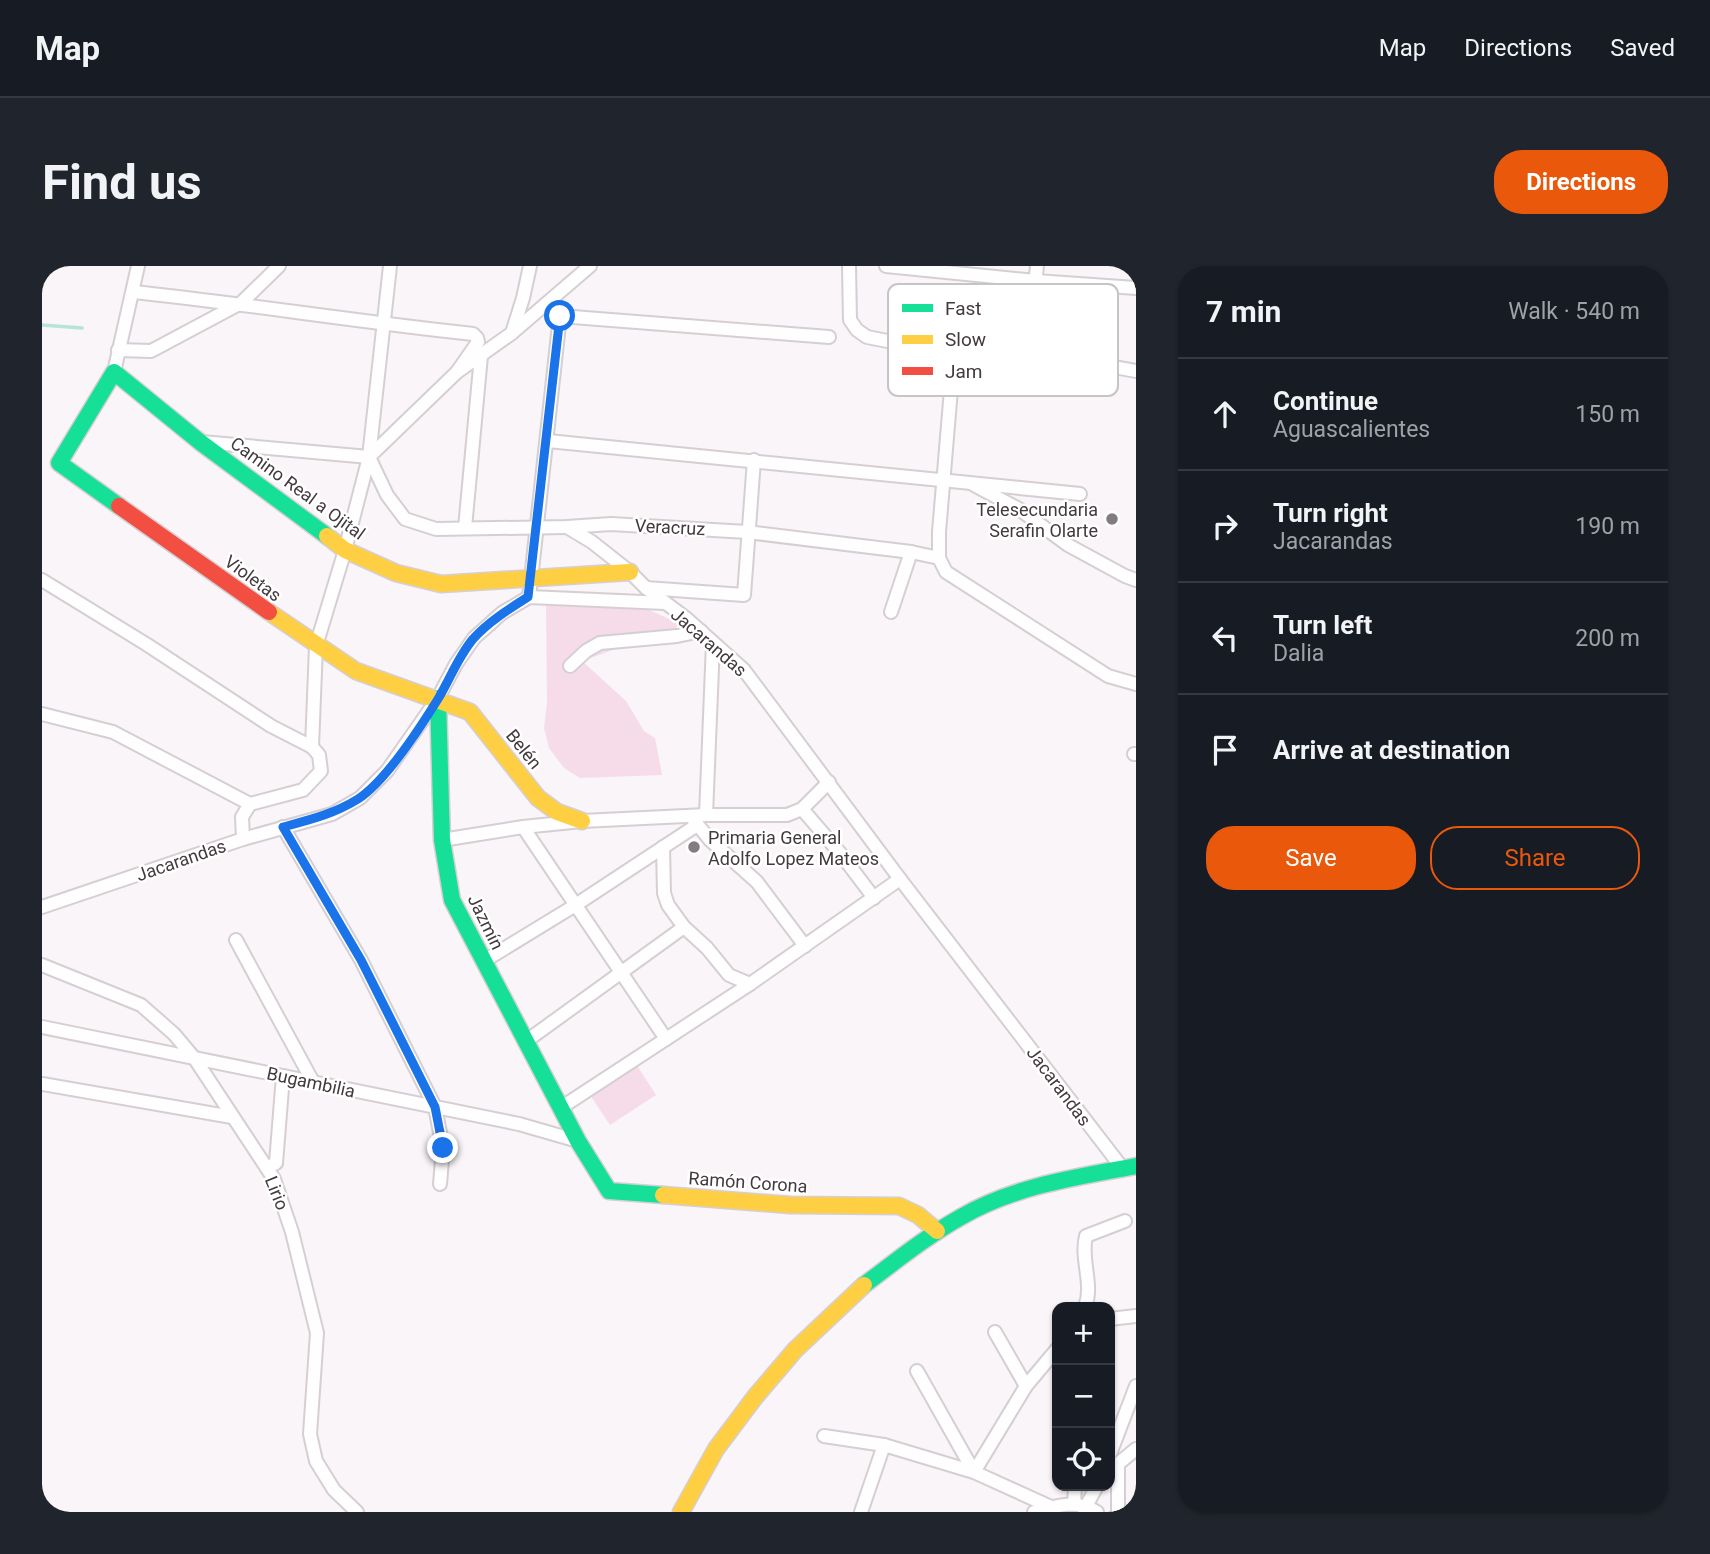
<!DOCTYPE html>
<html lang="en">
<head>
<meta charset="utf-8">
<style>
	:root { --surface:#171b24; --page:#20242c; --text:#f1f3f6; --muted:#9ea1a6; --line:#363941; --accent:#ea580c }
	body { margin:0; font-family:Roboto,sans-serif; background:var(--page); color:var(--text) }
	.controls { position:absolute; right:21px; bottom:21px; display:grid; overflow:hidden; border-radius:14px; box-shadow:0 2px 5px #0004 }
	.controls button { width:63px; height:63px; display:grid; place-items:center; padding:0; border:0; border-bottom:2px solid var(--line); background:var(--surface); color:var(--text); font:35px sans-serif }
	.stop { position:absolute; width:21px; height:21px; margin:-16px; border:5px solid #1a73e8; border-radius:50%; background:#fff }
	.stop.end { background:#1a73e8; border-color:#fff; box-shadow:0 2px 7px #0008 }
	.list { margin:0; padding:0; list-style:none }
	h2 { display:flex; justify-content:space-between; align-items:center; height:91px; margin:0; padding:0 28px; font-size:30px }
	h2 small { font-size:23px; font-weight:400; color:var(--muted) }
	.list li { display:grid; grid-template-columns:46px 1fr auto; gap:21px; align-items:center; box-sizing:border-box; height:112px; padding:0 28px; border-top:2px solid var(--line) }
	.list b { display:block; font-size:26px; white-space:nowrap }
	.list p { margin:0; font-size:23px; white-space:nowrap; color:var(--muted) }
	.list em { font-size:23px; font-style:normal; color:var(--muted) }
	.actions { display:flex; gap:14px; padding:21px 28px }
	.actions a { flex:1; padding:16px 0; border:2px solid var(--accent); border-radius:28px; text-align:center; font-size:24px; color:var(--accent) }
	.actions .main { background:var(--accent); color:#fff }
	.icon { flex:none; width:38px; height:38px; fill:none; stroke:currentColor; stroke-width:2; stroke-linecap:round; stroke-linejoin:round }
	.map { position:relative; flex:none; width:1094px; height:1246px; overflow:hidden; border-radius:28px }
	header { display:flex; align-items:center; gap:42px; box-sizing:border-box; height:98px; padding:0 35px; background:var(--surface); border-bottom:2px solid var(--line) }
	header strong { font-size:33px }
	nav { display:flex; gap:38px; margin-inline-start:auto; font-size:24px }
	.intro { display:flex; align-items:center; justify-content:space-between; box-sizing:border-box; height:168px; padding:0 42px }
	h1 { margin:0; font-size:49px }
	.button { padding:18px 32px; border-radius:28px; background:var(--accent); color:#fff; font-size:24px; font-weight:700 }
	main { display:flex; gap:42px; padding:0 42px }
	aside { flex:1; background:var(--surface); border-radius:28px; box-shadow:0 2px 5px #0004 }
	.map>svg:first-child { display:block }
</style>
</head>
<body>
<header>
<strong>Map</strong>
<nav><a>Map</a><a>Directions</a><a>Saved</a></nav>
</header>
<div class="intro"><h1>Find us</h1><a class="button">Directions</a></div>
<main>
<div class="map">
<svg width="1094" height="1246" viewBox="0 0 1094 1246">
	<rect width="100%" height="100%" fill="#faf5f8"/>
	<!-- green -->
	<g fill="#f6dbe9">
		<polygon points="504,334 607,344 641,359 540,395 584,435 602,465 613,472 620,509 538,512 522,502 507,482 502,462 505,436"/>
		<polygon points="594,798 614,829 568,859 548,829"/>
	</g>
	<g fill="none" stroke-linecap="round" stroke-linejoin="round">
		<!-- stream -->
		<polyline stroke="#b7e4d5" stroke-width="3.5" points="0,59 40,62"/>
		<defs>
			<g id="street">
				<polyline points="807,0 808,54 815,64 825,71 912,88 984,94 1044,96 1094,105"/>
				<polyline points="844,0 994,15 1094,22"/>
				<path d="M92 26C205 38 317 56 431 68L435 72 436 76 415 106"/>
				<polyline points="470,67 481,32 488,0"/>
				<polyline points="987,70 995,0"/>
				<polyline points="76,84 109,85 199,37 237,0"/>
				<polyline points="912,88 897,266 897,292 904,306 1066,410 1094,418"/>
				<polyline points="72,106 96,0"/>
				<polyline points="506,175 1038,228"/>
				<polyline points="160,176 327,191"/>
				<polyline points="327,191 345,229 363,253 394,263 525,261 569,258 705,266 869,286 897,292"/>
				<polyline points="327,191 415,106 470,67 548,0"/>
				<polyline points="932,219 977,243 1026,279 1083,310 1094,314"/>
				<polyline points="525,261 550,276 588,306 604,322 645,353 702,404 858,613 1081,903"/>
				<polyline points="423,262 439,90"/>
				<polyline points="0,314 104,378 229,460 270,481"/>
				<polyline points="604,322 702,329 712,194"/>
				<polyline points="487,331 518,50 787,71"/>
				<polyline points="849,346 869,286"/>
				<polyline points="528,400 544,385 558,377 635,370 659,365"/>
				<polyline points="0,448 71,466 208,538"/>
				<polyline points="1092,488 1094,488"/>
				<polyline points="760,543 798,587 832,632"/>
				<polyline points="664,549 671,377"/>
				<polyline points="651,553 668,574 715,616 763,680"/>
				<polyline points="241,561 319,694 393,841 401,882 398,918"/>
				<polyline points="481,561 624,773"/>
				<polyline points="201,573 200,551 208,538 261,524 279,505 277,489 270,481 274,380 303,284 327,191 348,0"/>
				<polyline points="400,574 481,561 540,555 664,549 745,549 760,543 787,516"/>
				<polyline points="621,581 622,627 626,639 642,661 665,682 687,709 708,718"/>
				<polyline points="0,641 201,573 290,548 318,532 345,505 396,432 414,398 432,372 460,347 487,331 623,337"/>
				<polyline points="194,674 271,816"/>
				<polyline points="442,695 532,640 655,559"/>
				<polyline points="0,699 99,739 132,768 153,793 232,913 250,966 275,1067 268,1168 274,1195 292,1224 315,1246"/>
				<polyline points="0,761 477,858 536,875"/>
				<polyline points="483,776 642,661"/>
				<polyline points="0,818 190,851"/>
				<polyline points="520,841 708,718 858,613"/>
				<polyline points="225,902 234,897 241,810"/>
				<path d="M1043 1041C1052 1018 1038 994 1044 970L1083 955"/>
				<polyline points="1068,1053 1094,1050"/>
				<polyline points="953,1066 984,1120"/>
				<polyline points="875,1105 932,1206 984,1120 1015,1083"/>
				<polyline points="782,1170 842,1179 932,1206 1009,1241"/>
				<polyline points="1068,1188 1094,1120"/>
				<polyline points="1076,1198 1076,1246"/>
				<polyline points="1071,1202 1094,1183"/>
				<polyline points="1032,1238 1033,1220"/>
				<polyline points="1042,1244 1055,1220"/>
				<polyline points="819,1246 842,1179"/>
				<path d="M992 1246C1013 1240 1036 1233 1055 1246"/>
			</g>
			<g id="fast">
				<polyline points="77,240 17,197 72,106 158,176 285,270"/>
				<polyline points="396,432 400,574 410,634 536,875 567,925 621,929"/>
				<path d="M822 1019C854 995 885 970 919 951 972 920 1035 911 1094 900"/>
			</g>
			<g id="slow">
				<polyline points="285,270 303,284 354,307 399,318 588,306"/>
				<polyline points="227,346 314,405 428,446 496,532 515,546 540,555"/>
				<polyline points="621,929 748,939 857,940 876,949 895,965"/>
				<polyline points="639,1246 674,1183 713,1131 753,1084 822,1019"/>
			</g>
			<polyline id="jam" points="77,240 227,346"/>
		</defs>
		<!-- street casing -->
		<use href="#street" stroke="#d5cfd3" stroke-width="16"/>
		<!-- fast casing -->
		<use href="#fast" stroke="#d5cfd3" stroke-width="19"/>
		<!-- slow casing -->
		<use href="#slow" stroke="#d5cfd3" stroke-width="19"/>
		<!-- jam casing -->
		<use href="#jam" stroke="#d5cfd3" stroke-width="19"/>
		<!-- street -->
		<use href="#street" stroke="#fefefe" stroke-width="12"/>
		<!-- fast -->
		<use href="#fast" stroke="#16e098" stroke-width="16"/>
		<!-- slow -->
		<use href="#slow" stroke="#ffcf43" stroke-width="16"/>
		<!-- jam -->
		<use href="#jam" stroke="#f24e42" stroke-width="16"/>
	</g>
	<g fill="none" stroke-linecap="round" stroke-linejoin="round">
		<!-- route -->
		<path stroke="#1a73e8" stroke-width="9" d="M401 882 393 841 319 694 241 561C267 554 292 548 316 533 344 515 378 462 396 433 408 413 416 391 431 373 446 356 467 343 486 331L518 50"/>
	</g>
	<!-- markers -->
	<g fill="#837b7f" stroke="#fff" stroke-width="2.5">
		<circle cx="1070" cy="253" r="7"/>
		<circle cx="652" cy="581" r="7"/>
	</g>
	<g text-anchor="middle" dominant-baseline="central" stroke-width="5" stroke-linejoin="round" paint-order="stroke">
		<!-- street labels -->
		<g font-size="18" fill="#433a3e" stroke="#fff">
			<text transform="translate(256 222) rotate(36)">Camino Real a Ojital</text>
			<text transform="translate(628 261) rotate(3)">Veracruz</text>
			<text transform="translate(211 312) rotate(36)">Violetas</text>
			<text transform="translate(667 376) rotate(41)">Jacarandas</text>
			<text transform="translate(482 483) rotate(51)">Belén</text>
			<text transform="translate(139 594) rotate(-19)">Jacarandas</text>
			<text transform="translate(444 656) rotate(64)">Jazmín</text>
			<text transform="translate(269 816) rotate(12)">Bugambilia</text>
			<text transform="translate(1017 820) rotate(53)">Jacarandas</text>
			<text transform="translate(706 916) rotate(4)">Ramón Corona</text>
			<text transform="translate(235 927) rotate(68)">Lirio</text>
		</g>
		<!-- poi labels -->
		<g font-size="18" fill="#433a3e" stroke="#fff" text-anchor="end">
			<text x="1056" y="243">Telesecundaria<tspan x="1056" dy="21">Serafin Olarte</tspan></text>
			<text x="666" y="571" text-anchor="start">Primaria General<tspan x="666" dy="21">Adolfo Lopez Mateos</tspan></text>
		</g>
	</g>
	<!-- legend -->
	<rect x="846" y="18" width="230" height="112" rx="10" fill="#fff" stroke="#c7c4c5" stroke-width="2"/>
	<rect x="860" y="38" width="31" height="8" fill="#16e098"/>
	<rect x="860" y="69" width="31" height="9" fill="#ffcf43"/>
	<rect x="860" y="101" width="31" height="8" fill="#f24e42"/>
	<g font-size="19" fill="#433a3e">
		<text x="903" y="49">Fast</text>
		<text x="903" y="80">Slow</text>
		<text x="903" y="112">Jam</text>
	</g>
</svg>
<div class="controls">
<button>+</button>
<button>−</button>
<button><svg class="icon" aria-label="locate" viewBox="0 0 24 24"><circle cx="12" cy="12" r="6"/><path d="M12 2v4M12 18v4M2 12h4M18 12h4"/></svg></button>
</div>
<div class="stop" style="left:518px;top:50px"></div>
<div class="stop end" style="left:401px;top:882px"></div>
</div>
<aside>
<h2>7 min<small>Walk · 540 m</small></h2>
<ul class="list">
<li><svg class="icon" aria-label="ahead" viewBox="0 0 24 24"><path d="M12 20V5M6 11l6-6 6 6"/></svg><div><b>Continue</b><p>Aguascalientes</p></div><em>150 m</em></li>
<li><svg class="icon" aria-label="right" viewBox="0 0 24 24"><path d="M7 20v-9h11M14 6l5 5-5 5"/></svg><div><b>Turn right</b><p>Jacarandas</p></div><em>190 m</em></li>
<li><svg class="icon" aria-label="left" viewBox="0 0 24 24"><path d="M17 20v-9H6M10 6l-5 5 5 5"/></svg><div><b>Turn left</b><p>Dalia</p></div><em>200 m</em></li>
<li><svg class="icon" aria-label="arrive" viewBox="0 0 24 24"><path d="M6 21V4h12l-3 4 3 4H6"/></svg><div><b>Arrive at destination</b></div></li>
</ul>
<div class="actions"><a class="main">Save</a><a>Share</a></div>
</aside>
</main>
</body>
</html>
